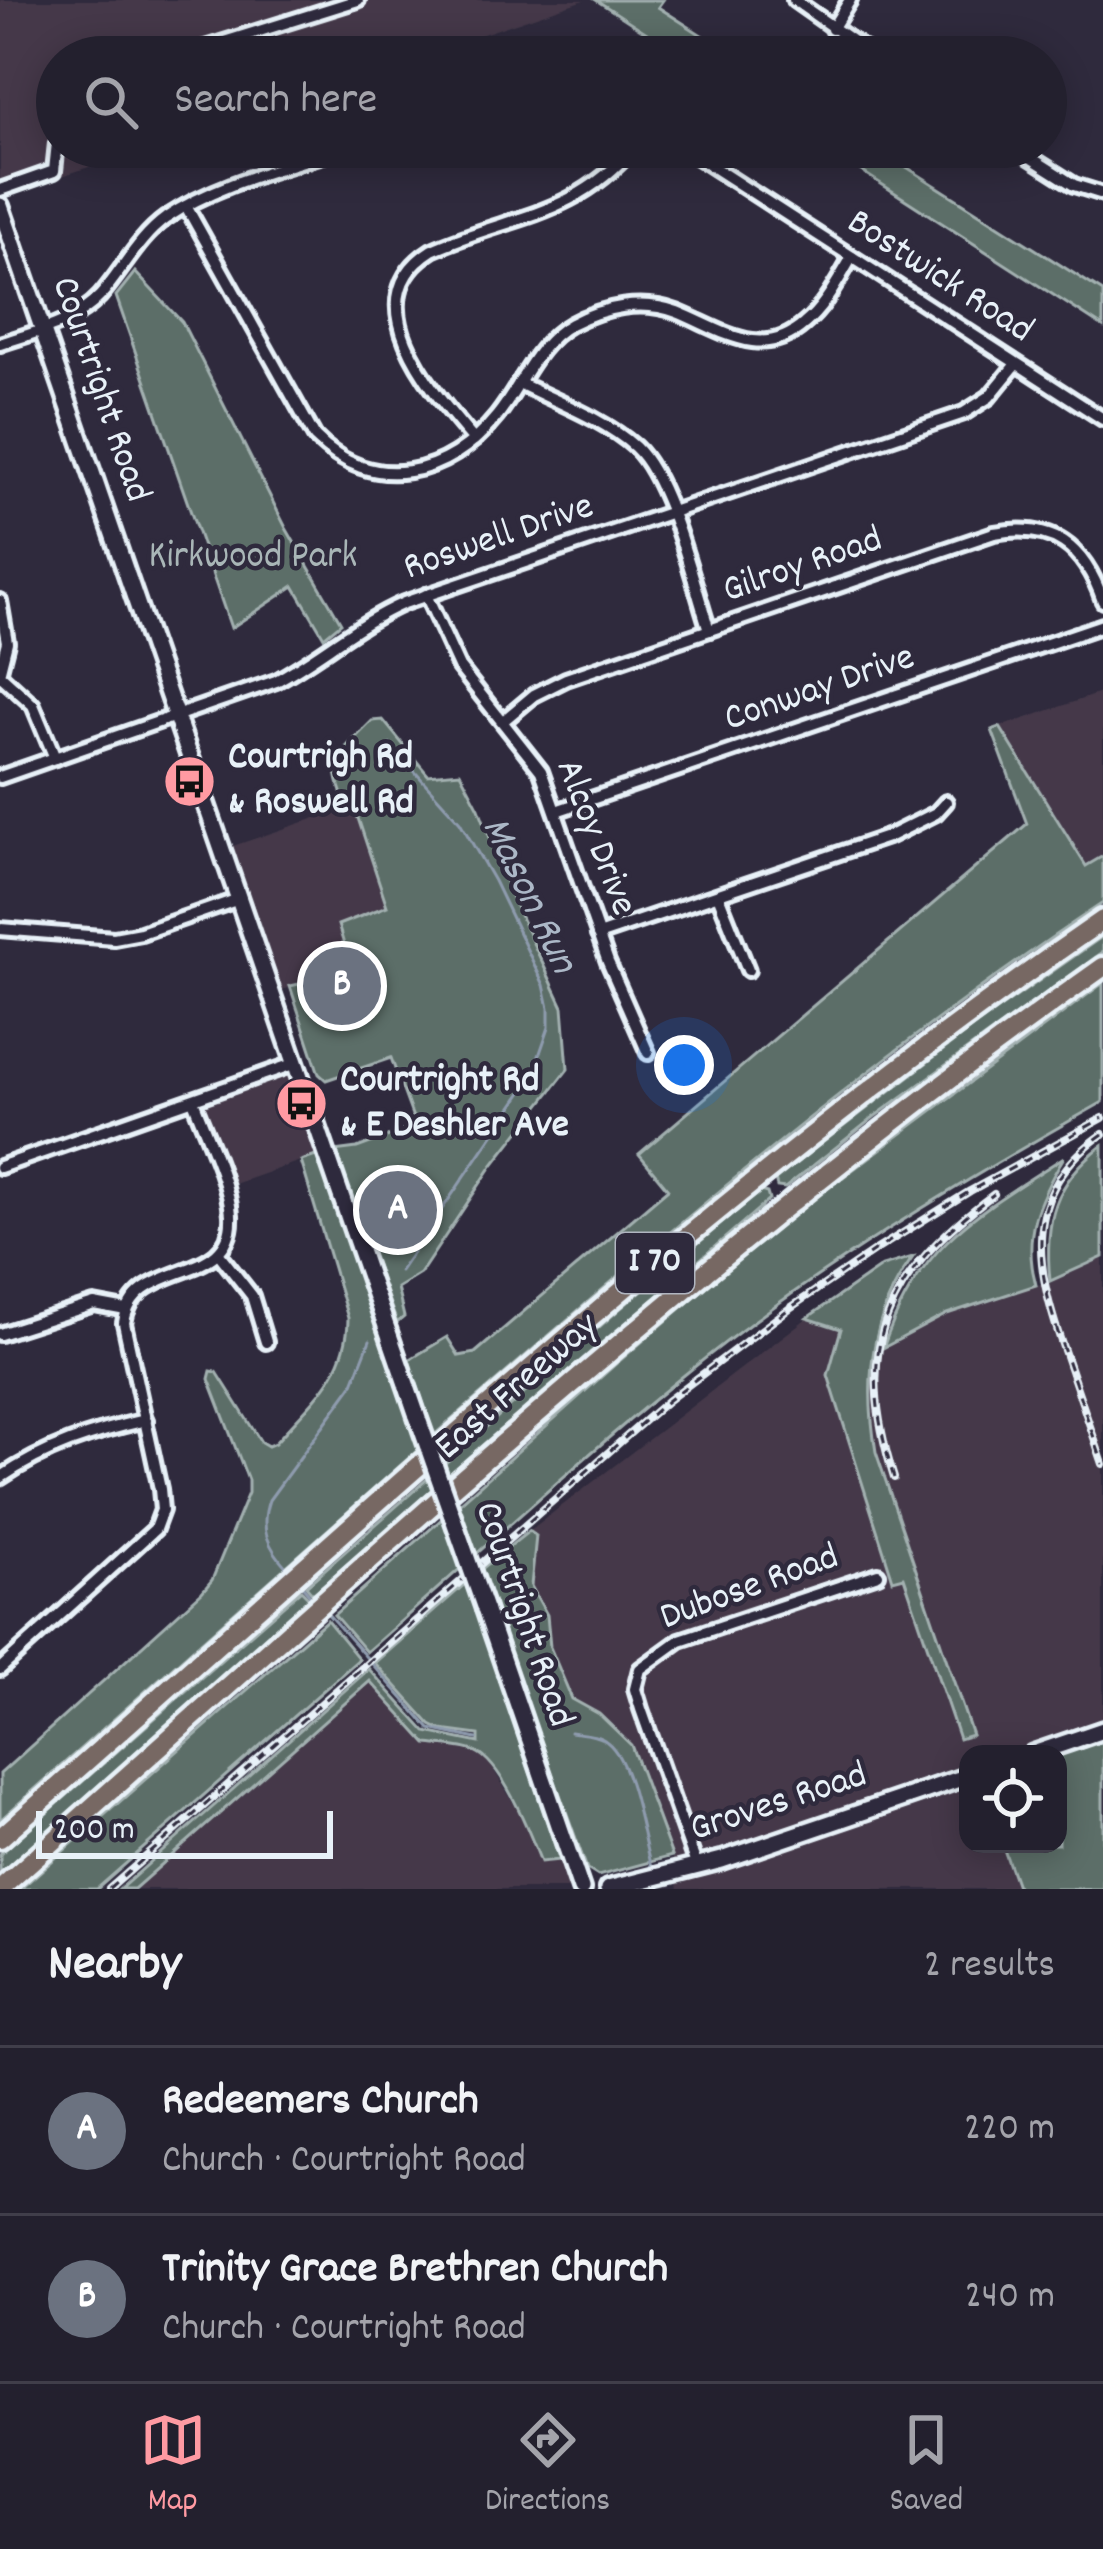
<!DOCTYPE html>
<html lang="en">
<head>
<meta charset="utf-8">
<style>
	:root { --surface:#23202e; --page:#2f2d3a; --text:#f1f3f6; --muted:#a3a3aa; --line:#403e4a; --accent:#ff9aa2 }
	body { margin:0; font-family:Dekko,sans-serif; background:var(--page); color:var(--text) }
	.controls { position:absolute; right:36px; bottom:36px; display:grid; overflow:hidden; border-radius:24px; box-shadow:0 6px 30px #0003 }
	.controls button { width:108px; height:108px; display:grid; place-items:center; padding:0; border:0; border-bottom:3px solid var(--line); background:var(--surface); color:var(--text); font:60px sans-serif }
	.scale { position:absolute; left:36px; bottom:30px; width:297px; box-sizing:border-box; padding-left:12px; border:6px solid #e8f1f8; border-top:0; font-size:33px; line-height:42px; white-space:nowrap; color:#e8f1f8; -webkit-text-stroke:9px #2f2a3d; paint-order:stroke }
	.you { position:absolute; left:684px; top:1065px; width:42px; height:42px; margin:-30px; border:9px solid #fff; border-radius:50%; background:#1a73e8; box-shadow:0 0 0 18px #1a73e833 }
	.badge { display:grid; place-items:center; width:78px; height:78px; border-radius:50%; background:var(--accent); color:#fff; font-size:39px; font-weight:700 }
	.pin { position:absolute; translate:-50% -50%; border:6px solid #fff; box-shadow:0 3px 12px #0006 }
	.list { margin:0; padding:0; list-style:none }
	h2 { display:flex; justify-content:space-between; align-items:center; height:156px; margin:0; padding:0 48px; font-size:51px }
	h2 small { font-size:39px; font-weight:400; color:var(--muted) }
	.list li { display:grid; grid-template-columns:78px 1fr auto; gap:36px; align-items:center; box-sizing:border-box; height:168px; padding:0 48px; border-top:3px solid var(--line) }
	.list b { display:block; font-size:45px; white-space:nowrap }
	.list p { margin:0; font-size:39px; white-space:nowrap; color:var(--muted) }
	.list em { font-size:39px; font-style:normal; color:var(--muted) }
	.icon { flex:none; width:66px; height:66px; fill:none; stroke:currentColor; stroke-width:2; stroke-linecap:round; stroke-linejoin:round }
	.map { position:relative; flex:none; width:1103px; height:1889px; overflow:hidden }
	.search { position:absolute; background:var(--surface); box-shadow:0 6px 30px #0003; left:36px; right:36px; top:36px; height:132px; display:flex; align-items:center; gap:30px; box-sizing:border-box; padding:0 42px; border-radius:66px; color:var(--muted); font-size:45px }
	.sheet { height:492px; background:var(--surface) }
	nav { display:flex; justify-content:space-around; align-items:center; box-sizing:border-box; height:168px; border-top:3px solid var(--line); background:var(--surface); font-size:33px; color:var(--muted) }
	nav a { display:grid; justify-items:center; gap:6px }
	nav .on { color:var(--accent) }
	.map>svg:first-child { display:block }
</style>
</head>
<body>
<div class="map">
<svg width="1103" height="1889" viewBox="0 0 1103 1889">
	<rect width="100%" height="100%" fill="#2f2a3d"/>
	<filter id="ink" filterUnits="userSpaceOnUse"><feTurbulence type="fractalNoise" baseFrequency=".00833" numOctaves="2"/><feDisplacementMap in="SourceGraphic" scale="24" xChannelSelector="R" yChannelSelector="G"/><feConvolveMatrix kernelMatrix="1 2 1 2 8 2 1 2 1" color-interpolation-filters="sRGB"/></filter>
	<g filter="url(#ink)">
		<!-- built -->
		<g fill="#443949">
			<polygon points="0,0 584,0 415,57 57,57 57,147 148,147 0,197"/>
			<polygon points="1103,692 1103,856 1086,867 1000,727"/>
			<polygon points="354,805 387,907 358,991 307,1008 299,985 272,993 224,849"/>
			<polygon points="296,1065 326,1152 223,1188 193,1101"/>
			<polygon points="1103,1257 1103,1737 1053,1754 968,1754 968,1844 1002,1844 1018,1889 678,1889 672,1856 631,1745 599,1714 572,1699 550,1647 547,1615 531,1586 536,1536 529,1531 807,1318 841,1328 894,1580 904,1576 959,1738 972,1734 876,1452 869,1410 871,1354 947,1314 1050,1281"/>
			<polygon points="370,1680 427,1744 473,1750 487,1759 525,1822 541,1862 560,1860 571,1889 134,1889"/>
		</g>
		<!-- green -->
		<g fill="#5c6e67" stroke="#a2b0b0" stroke-width="3">
			<polygon points="596,0 663,0 658,7 736,57 684,57"/>
			<polygon points="824,147 875,147 1103,292 1103,327"/>
			<polygon points="135,272 182,322 286,528 341,623 324,637 294,586 231,628 116,296"/>
			<path d="M383 720 428 775 460 772 479 808 512 898 563 1007 568 1069 492 1166 420 1274 397 1288 404 1317 397 1323 334 1151 357 1148 416 1126 391 1058 326 1080 319 1074 290 986 299 984 308 1007 358 990 338 925 387 906 354 806 347 808C326 756 336 758 372 721Z"/>
			<path d="M1000 727 1086 866 1103 856V903C865 1060 649 1249 434 1435L409 1360 447 1337 459 1356 475 1353 668 1189 639 1154 1027 824 992 730Z"/>
			<polygon points="1103,936 1103,952 874,1117 785,1188 777,1187 775,1179 977,1024"/>
			<path d="M1103 983V1102C958 1184 813 1270 683 1376 574 1464 471 1560 366 1652L334 1615 618 1362 780 1224Z"/>
			<path d="M1103 1145V1257L1050 1281C1044 1221 1054 1182 1103 1145Z"/>
			<path d="M319 1155 420 1448 0 1820V1774L202 1592 212 1580 248 1493V1480L209 1379 211 1371 217 1372 261 1442 268 1446 275 1443C310 1403 348 1375 348 1318L301 1161Z"/>
			<path d="M1064 1157C1038 1200 1022 1235 1036 1285L947 1314 883 1348C919 1243 976 1214 1064 1157Z"/>
			<polygon points="760,1191 767,1193 769,1200 313,1594 306,1586 622,1307"/>
			<path d="M913 1257C870 1316 864 1381 876 1452L972 1735 959 1739 904 1577 893 1580 828 1375 841 1329 807 1318 882 1266Z"/>
			<polygon points="529,1531 536,1536 531,1586 547,1615 550,1647 572,1699 599,1714 631,1745 672,1856 598,1876 587,1869 479,1571"/>
			<path d="M466 1583 560 1860 541 1862C530 1834 503 1764 476 1752 462 1746 442 1746 427 1744L370 1681 134 1889H120L369 1669 426 1732 479 1743V1735L441 1730 431 1725 375 1663Z"/>
			<polygon points="301,1590 309,1598 301,1606 0,1873 0,1854"/>
			<polygon points="327,1620 359,1659 97,1889 20,1889"/>
			<polygon points="1103,1737 1103,1889 1018,1889 1002,1844 1058,1844 1058,1754 1053,1754"/>
		</g>
		<g fill="none" stroke-linecap="round" stroke-linejoin="round">
			<!-- stream -->
			<g stroke="#8e9bae" stroke-width="3">
				<polyline points="390,744 460,822 494,881 544,985 549,1008 549,1027 531,1079 400,1271"/>
				<path d="M288 1569C268 1547 259 1529 269 1500L352 1386 370 1340"/>
				<polyline points="298,1581 315,1601"/>
				<polyline points="326,1612 430,1729 477,1739"/>
				<path d="M570 1732C582 1734 598 1734 607 1742 633 1762 642 1839 652 1871"/>
			</g>
			<defs>
				<g id="street">
					<polyline points="794,0 875,57"/>
					<polyline points="832,29 850,0"/>
					<polyline points="176,57 358,0"/>
					<polyline points="682,147 1103,419"/>
					<polyline points="1014,147 1074,185 1103,194"/>
					<polyline points="0,190 54,171 57,143"/>
					<path d="M186 206 315 437C372 495 448 477 497 416 522 385 535 344 571 324 603 307 642 299 677 312 720 329 761 362 804 324 825 307 838 280 852 257"/>
					<path d="M0 344C34 332 74 324 100 296 122 271 138 238 166 218 219 182 288 167 348 147"/>
					<path d="M519 383C557 402 604 419 635 447 670 480 693 582 709 630"/>
					<path d="M474 440C434 393 351 301 432 250 510 215 574 218 634 147"/>
					<polyline points="426,595 459,667 541,771 608,962 648,1053"/>
					<polyline points="0,601 7,642 0,670"/>
					<polyline points="0,675 33,705 55,758"/>
					<path d="M503 721 534 695 566 679 994 533C1053 522 1084 546 1103 601"/>
					<path d="M0 777 276 681C320 657 358 623 404 603L964 413 989 397 1016 364"/>
					<polyline points="556,811 1103,625"/>
					<polyline points="718,895 748,970"/>
					<polyline points="0,929 114,938 141,933 239,899"/>
					<polyline points="598,935 890,836 936,813 946,802"/>
					<polyline points="0,1167 296,1063"/>
					<polyline points="219,1254 252,1296 266,1342"/>
					<polyline points="0,1334 94,1304 126,1310"/>
					<path d="M0 1478C46 1447 92 1432 146 1420"/>
					<path d="M0 1669 155 1529 162 1510 160 1489 124 1323C133 1257 235 1287 231 1215 229 1181 205 1133 193 1100"/>
					<polyline points="697,1867 641,1709 635,1689 640,1669 680,1640 878,1574"/>
				</g>
				<g id="secondary">
					<polyline points="0,206 417,1416"/>
					<polyline points="485,1609 581,1889"/>
					<polyline points="1033,1754 1103,1730"/>
					<polyline points="608,1889 722,1860 968,1776"/>
				</g>
				<g id="highway">
					<path d="M0 1838C359 1522 708 1191 1103 920"/>
					<path d="M0 1889C359 1571 711 1243 1103 967"/>
				</g>
			</defs>
			<!-- street casing -->
			<use href="#street" stroke="#e8f1f8" stroke-width="20"/>
			<!-- secondary casing -->
			<use href="#secondary" stroke="#e8f1f8" stroke-width="24"/>
			<!-- highway casing -->
			<use href="#highway" stroke="#e8f1f8" stroke-width="27"/>
			<!-- street -->
			<use href="#street" stroke="#2f2a3d" stroke-width="10"/>
			<!-- secondary -->
			<use href="#secondary" stroke="#2f2a3d" stroke-width="15"/>
			<!-- highway -->
			<use href="#highway" stroke="#776864" stroke-width="18"/>
			<defs>
				<g id="rail">
					<path d="M1103 1134C1016 1194 1037 1274 1067 1359 1079 1394 1091 1429 1103 1464"/>
					<path d="M894 1478C852 1345 885 1275 994 1194"/>
					<polyline points="109,1889 667,1401 790,1308 874,1251 970,1191 1103,1118"/>
				</g>
			</defs>
			<!-- rail casing -->
			<use href="#rail" stroke="#e8f1f8" stroke-width="8"/>
			<!-- rail -->
			<use href="#rail" stroke="#2f2a3d" stroke-width="3" stroke-dasharray="9" stroke-linecap="butt"/>
			<defs>
				<polyline id="secondary-bridge" points="417,1416 485,1609"/>
			</defs>
			<!-- secondary-bridge casing -->
			<use href="#secondary-bridge" stroke="#e8f1f8" stroke-width="24" stroke-linecap="butt"/>
			<!-- secondary-bridge -->
			<use href="#secondary-bridge" stroke="#2f2a3d" stroke-width="15"/>
		</g>
	</g>
	<!-- icons -->
	<defs>
		<symbol id="bus-disc" viewBox="-11 -11 22 22"><circle r="9.5" fill="#ff9aa2" stroke="#2f2a3d"/><path d="M-5-6H5V4H4V6H2V4H-2V6H-4V4H-5ZM-3.5-4V0h7V-4ZM-3.5 1.2v1.5H-2V1.2ZM2 1.2v1.5H3.5V1.2Z" fill="#111"/></symbol>
	</defs>
	<g fill-rule="evenodd">
		<use href="#bus-disc" x="160" y="752" width="59" height="59"/>
		<use href="#bus-disc" x="272" y="1074" width="59" height="59"/>
	</g>
	<g text-anchor="middle" dominant-baseline="central" stroke-width="9" stroke-linejoin="round" paint-order="stroke">
		<!-- shield labels -->
		<rect fill="#2f2a3d" stroke="#b0b5c0" stroke-width="3" x="616" y="1233" width="78" height="60" rx="9"/>
		<g font-size="36" font-weight="bold" fill="#e8f1f8">
			<text x="655" y="1263">I 70</text>
		</g>
		<!-- street labels -->
		<g font-size="39" fill="#e8f1f8" stroke="#2f2a3d">
			<text transform="translate(939 278) rotate(33)">Bostwick Road</text>
			<text transform="translate(99 390) rotate(71)">Courtright Road</text>
			<text transform="translate(499 539) rotate(-19)">Roswell Drive</text>
			<text transform="translate(803 567) rotate(-19)">Gilroy Road</text>
			<text transform="translate(820 690) rotate(-19)">Conway Drive</text>
			<text transform="translate(594 838) rotate(69)">Alcoy Drive</text>
			<text transform="translate(518 1388) rotate(-41)">East Freeway</text>
			<text transform="translate(750 1589) rotate(-20)">Dubose Road</text>
			<text transform="translate(522 1615) rotate(71)">Courtright Road</text>
			<text transform="translate(779 1804) rotate(-18)">Groves Road</text>
		</g>
		<!-- park labels -->
		<g font-size="39" fill="#a9b6b7" stroke="#2f2a3d">
			<text x="253" y="558">Kirkwood Park</text>
		</g>
		<!-- poi labels -->
		<g font-size="39" font-weight="bold" fill="#e8f1f8" stroke="#2f2a3d" text-anchor="start">
			<text x="228" y="759">Courtrigh Rd<tspan x="228" dy="45">&amp; Roswell Rd</tspan></text>
			<text x="340" y="1082">Courtright Rd<tspan x="340" dy="45">&amp; E Deshler Ave</tspan></text>
		</g>
		<!-- water labels -->
		<g font-size="42" font-style="italic" fill="#acb8c7" stroke="#2f2a3d">
			<text transform="translate(527 896) rotate(64)">Mason Run</text>
		</g>
	</g>
</svg>
<div class="controls">
<button><svg class="icon" aria-label="locate" viewBox="0 0 24 24"><circle cx="12" cy="12" r="6"/><path d="M12 2v4M12 18v4M2 12h4M18 12h4"/></svg></button>
</div>
<div class="scale">200 m</div>
<div class="you"></div>
<div class="pin badge" style="left:398px;top:1210px;background:#6b7280">A</div>
<div class="pin badge" style="left:342px;top:986px;background:#6b7280">B</div>
<div class="search"><svg class="icon" aria-label="search" viewBox="0 0 24 24"><circle cx="10" cy="10" r="6"/><path d="M15 15l6 6"/></svg>Search here</div>
</div>
<section class="sheet">
<h2>Nearby<small>2 results</small></h2>
<ul class="list">
<li><span class="badge" style="background:#6b7280">A</span><div><b>Redeemers Church</b><p>Church · Courtright Road</p></div><em>220 m</em></li>
<li><span class="badge" style="background:#6b7280">B</span><div><b>Trinity Grace Brethren Church</b><p>Church · Courtright Road</p></div><em>240 m</em></li>
</ul>
</section>
<nav>
<a class="on"><svg class="icon" aria-label="map" viewBox="0 0 24 24"><path d="M3 6l6-2 6 2 6-2v14l-6 2-6-2-6 2zM9 4v14M15 6v14"/></svg>Map</a>
<a><svg class="icon" aria-label="directions" viewBox="0 0 24 24"><path d="M12 3l9 9-9 9-9-9zM9 14v-3h6M13 9l2 2-2 2"/></svg>Directions</a>
<a><svg class="icon" aria-label="saved" viewBox="0 0 24 24"><path d="M7 4h10v16l-5-4-5 4z"/></svg>Saved</a>
</nav>
</body>
</html>
